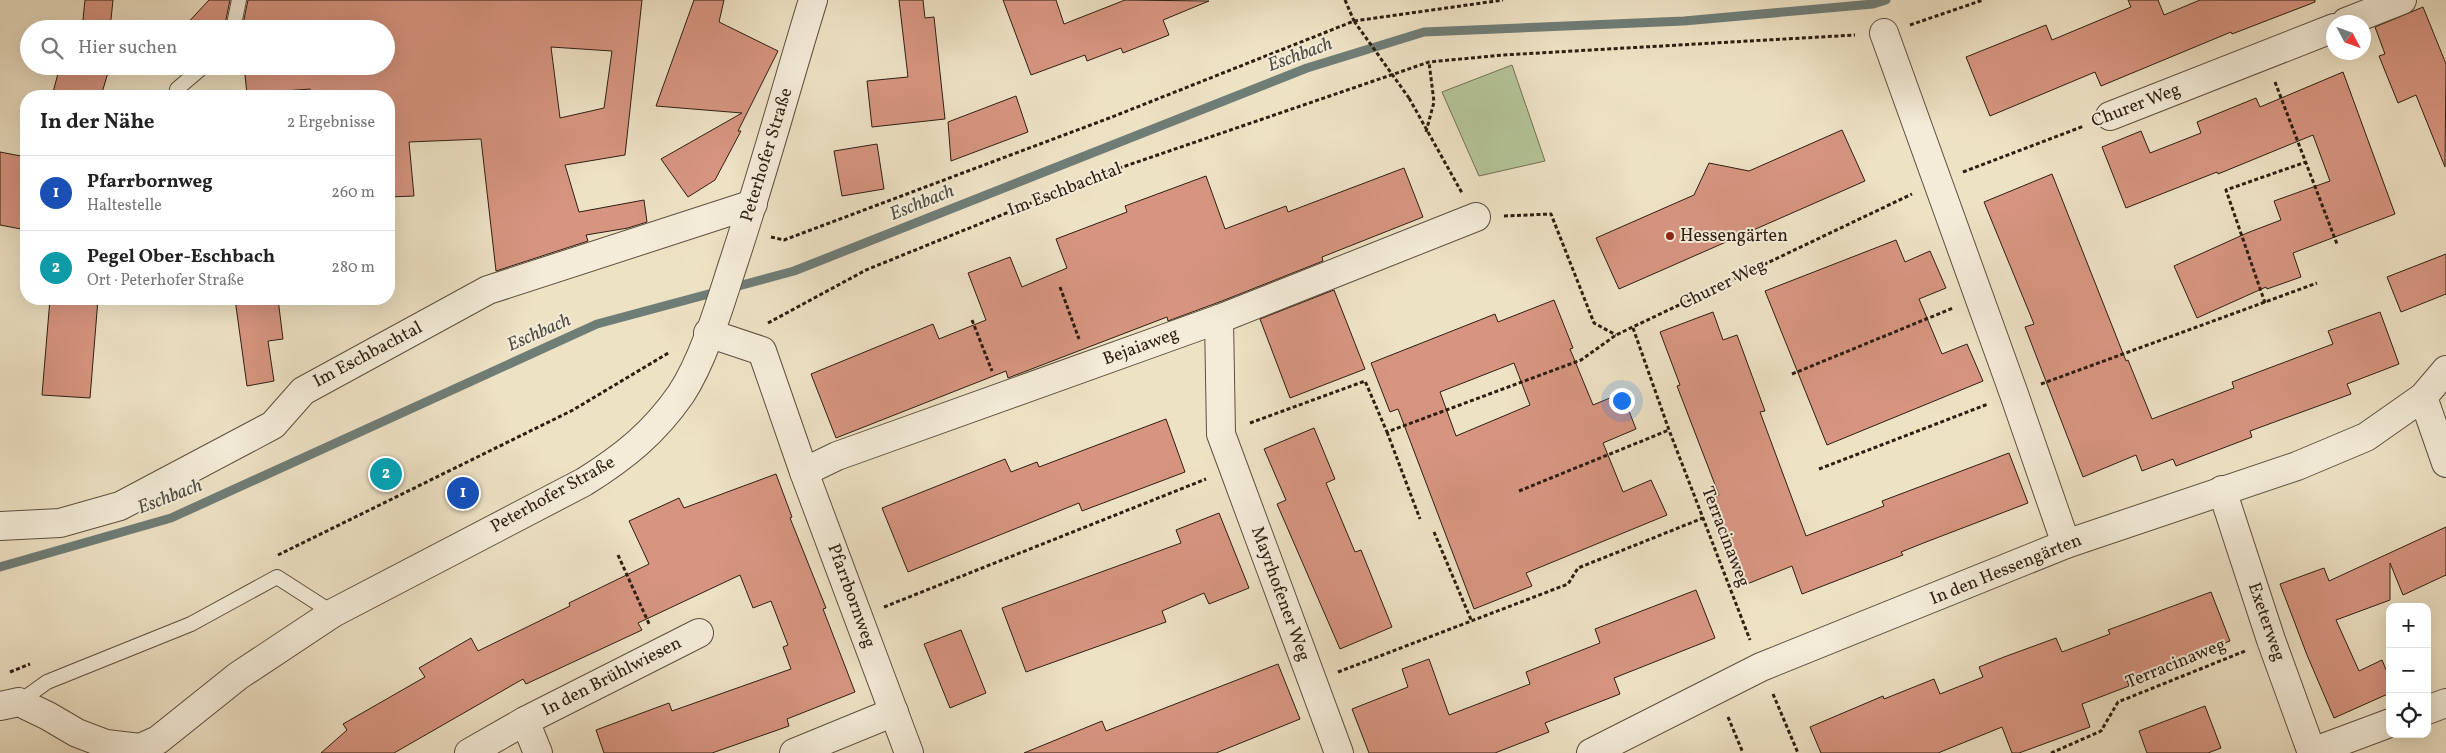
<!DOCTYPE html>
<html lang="de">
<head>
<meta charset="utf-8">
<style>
	:root { --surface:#fff; --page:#f2f2f2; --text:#222; --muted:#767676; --line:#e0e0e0; --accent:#8f2418 }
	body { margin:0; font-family:Vollkorn,serif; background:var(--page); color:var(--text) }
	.controls { position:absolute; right:15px; bottom:15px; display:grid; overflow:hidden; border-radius:10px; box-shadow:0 5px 20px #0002 }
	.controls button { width:45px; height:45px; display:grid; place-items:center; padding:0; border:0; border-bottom:1px solid var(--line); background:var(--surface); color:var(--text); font:25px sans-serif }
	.compass { position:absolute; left:2326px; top:15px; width:45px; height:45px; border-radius:50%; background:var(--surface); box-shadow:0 5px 20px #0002; rotate:131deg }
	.you { position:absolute; left:1621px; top:400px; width:18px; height:18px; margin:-12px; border:4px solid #fff; border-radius:50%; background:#1a73e8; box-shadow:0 0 0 8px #1a73e833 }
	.badge { display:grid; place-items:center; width:32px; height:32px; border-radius:50%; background:var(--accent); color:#fff; font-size:16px; font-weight:700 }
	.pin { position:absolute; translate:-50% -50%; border:2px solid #fff; box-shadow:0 1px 5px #0006 }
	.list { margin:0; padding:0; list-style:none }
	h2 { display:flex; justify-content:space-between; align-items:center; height:65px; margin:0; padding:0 20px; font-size:21px }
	h2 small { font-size:16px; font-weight:400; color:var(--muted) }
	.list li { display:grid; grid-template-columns:32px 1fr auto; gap:15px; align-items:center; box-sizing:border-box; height:75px; padding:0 20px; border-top:1px solid var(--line) }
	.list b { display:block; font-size:19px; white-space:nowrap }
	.list p { margin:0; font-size:16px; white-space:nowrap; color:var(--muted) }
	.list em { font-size:16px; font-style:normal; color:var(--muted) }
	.icon { flex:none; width:28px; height:28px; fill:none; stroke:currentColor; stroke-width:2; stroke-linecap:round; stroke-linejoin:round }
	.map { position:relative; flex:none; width:2446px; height:753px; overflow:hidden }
	.search { position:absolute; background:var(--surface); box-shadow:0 5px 20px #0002; left:20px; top:20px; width:375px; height:55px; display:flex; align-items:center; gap:12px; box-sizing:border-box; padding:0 18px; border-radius:28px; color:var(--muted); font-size:19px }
	.panel { position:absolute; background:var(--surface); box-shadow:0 5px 20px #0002; left:20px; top:90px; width:375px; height:215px; border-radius:20px }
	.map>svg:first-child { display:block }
</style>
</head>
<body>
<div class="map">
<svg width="2446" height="753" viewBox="0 0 2446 753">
	<rect width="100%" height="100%" fill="#eee2c5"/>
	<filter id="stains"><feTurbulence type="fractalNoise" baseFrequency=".004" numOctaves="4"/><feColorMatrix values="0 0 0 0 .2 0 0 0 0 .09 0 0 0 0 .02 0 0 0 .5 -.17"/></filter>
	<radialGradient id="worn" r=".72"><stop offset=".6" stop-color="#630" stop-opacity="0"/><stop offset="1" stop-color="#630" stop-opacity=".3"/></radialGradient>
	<!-- green -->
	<polygon fill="#b4c498" stroke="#717154" points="1512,65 1545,161 1479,176 1442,92"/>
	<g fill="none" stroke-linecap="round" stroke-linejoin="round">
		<!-- stream -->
		<polyline stroke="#6f7d77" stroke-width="9" points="0,567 171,518 597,324 794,271 1307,68 1424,32 1684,21 1873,4 1886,0"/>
	</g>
	<!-- building -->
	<g fill="#d79581" stroke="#2e1e11" fill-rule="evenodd">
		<polygon points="85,0 113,0 110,29 82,29"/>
		<polygon points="209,0 230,0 224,29 182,29"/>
		<path d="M248 0H642L625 155 565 165 579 212 644 200 647 222 628 228 586 235 588 241 496 271 481 139 409 142 414 196 389 197V96H311L310 89 247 94 244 66H386V29H242ZM551 47 612 51 604 108 560 118Z"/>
		<polygon points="694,0 724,0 719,22 778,51 738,131 741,131 715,180 688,197 661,159 742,113 656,106"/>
		<polygon points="899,0 923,0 925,18 934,17 945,119 872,127 867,81 908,77"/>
		<polygon points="1003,0 1056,0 1064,24 1125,0 1209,1 1163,20 1169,35 1123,53 1121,48 1087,61 1085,55 1031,75"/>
		<polygon points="2128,0 2158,0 2164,15 2200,0 2315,0 2315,2 2232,34 2231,32 2101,86 2095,72 1990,116 1966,57 2046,25 2052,40 2131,7"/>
		<polygon points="2423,7 2446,64 2445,167 2416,95 2398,103 2379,56 2385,54 2375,27"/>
		<polygon points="60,66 110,66 101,96 52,96"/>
		<polygon points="2343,72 2395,214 2293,253 2301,277 2267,289 2266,287 2197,318 2174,266 2247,233 2281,220 2274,201 2330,181 2313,135 2218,174 2217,172 2126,208 2102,147 2141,131 2150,153 2201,133 2197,122 2256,98 2260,107"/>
		<polygon points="1016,96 1028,132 951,161 948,122"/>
		<polygon points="1842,130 1865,181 1619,289 1596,238 1694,195 1709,163 1749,171"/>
		<polygon points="877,144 884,189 842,196 834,151"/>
		<polygon points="0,152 26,157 26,230 0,225"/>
		<polygon points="1404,168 1423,217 1322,257 1323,261 1222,301 1168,321 1167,317 1008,378 1006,371 836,438 811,374 933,324 939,339 986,320 968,273 1010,257 1022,287 1067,268 1056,239 1127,212 1125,206 1206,176 1225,229 1286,206 1288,212"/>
		<polygon points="2052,174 2126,361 2128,360 2152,419 2234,388 2232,382 2333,344 2328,331 2380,312 2399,364 2347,384 2351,394 2250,431 2252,437 2176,466 2173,459 2142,471 2136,455 2083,477 2025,327 2034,324 1984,202"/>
		<polygon points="1896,240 1905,262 1930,251 1946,288 1919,299 1942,354 1967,344 1983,381 1827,445 1765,291"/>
		<polygon points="2446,254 2446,294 2401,312 2387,277"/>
		<polygon points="1334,290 1365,369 1290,398 1260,319"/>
		<polygon points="50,299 98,299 90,398 42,395"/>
		<polygon points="235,299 278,299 283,339 268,341 274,381 247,386"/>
		<path d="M1554 300 1573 348 1570 349 1593 405 1622 393 1636 429 1603 443 1623 492 1651 480 1667 515 1526 573 1532 586 1474 609 1398 409 1390 412 1371 363 1495 314 1498 322ZM1514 363 1530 405 1456 436 1440 392Z"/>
		<polygon points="1713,312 1723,340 1737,335 1765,411 1760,412 1806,536 1884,506 1882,501 2009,453 2028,503 1926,542 1901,552 1903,555 1802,594 1792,566 1742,586 1708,499 1719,495 1677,386 1680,385 1660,332"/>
		<polygon points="1166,419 1185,472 1082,511 1079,503 908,572 882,508 1005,459 1011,472 1037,462 1039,467"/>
		<polygon points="1314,428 1335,479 1326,483 1355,552 1361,550 1392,627 1340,649 1277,504 1286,500 1264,449"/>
		<polygon points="776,474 792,517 790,518 826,608 823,609 855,692 787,719 789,726 712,753 604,753 596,730 669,703 672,711 791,669 783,647 788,645 771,601 753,608 740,575 638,623 642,630 526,684 523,679 394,753 321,753 347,730 343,724 425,677 419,668 471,638 478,651 570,606 569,603 649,564 629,521 679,498 684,508"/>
		<polygon points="1219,513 1249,588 1209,604 1204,593 1162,611 1166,622 1026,672 1002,608 1181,543 1176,530"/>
		<polygon points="2446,527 2446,575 2403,595 2390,563 2390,600 2336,620 2359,671 2382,660 2390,679 2390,693 2334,718 2307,655 2280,584 2324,568 2329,581"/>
		<polygon points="1696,590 1715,638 1614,678 1620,694 1545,723 1549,732 1495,753 1369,753 1352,709 1408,687 1402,669 1429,659 1449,715 1530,684 1526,672 1600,643 1595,629"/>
		<polygon points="2211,592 2230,641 2127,680 2129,686 2082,704 2090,727 2019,753 2012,753 2002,727 1938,753 1821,753 1810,727 1883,696 1884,699 1934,679 1940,694 1983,677 1979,667 2004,657 2056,638 2062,652 2110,634 2108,630"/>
		<polygon points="961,630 986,693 950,708 924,644"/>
		<polygon points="1278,664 1300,719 1216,753 1024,753 1102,721 1106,731"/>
		<polygon points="2205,706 2221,748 2208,753 2147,753 2139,731"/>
	</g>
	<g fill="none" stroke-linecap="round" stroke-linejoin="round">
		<defs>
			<g id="service">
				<polyline points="233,29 239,0"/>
				<polyline points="177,89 204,66"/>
				<polyline points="19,702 47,682 191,624 277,577 333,613"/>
			</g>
			<g id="minor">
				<polyline points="2346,22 2402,0"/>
				<polyline points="1884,33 2014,394 2066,544"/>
				<polyline points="2110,116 2334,28"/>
				<polyline points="1219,319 1221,434 1339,753"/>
				<polyline points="708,333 762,351 804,472 909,753"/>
				<polyline points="2423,397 2446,463"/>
				<polyline points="804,472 837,456 1219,319 1476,217"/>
				<polyline points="2222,490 2271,640 2312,753"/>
				<polyline points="0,526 60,523 120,506 273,425 303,391 488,290 753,204"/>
				<polyline points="2427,710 2446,703"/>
				<polyline points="525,721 538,753"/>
				<polyline points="2312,752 2390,723"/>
				<polyline points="469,753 525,721 699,633"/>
				<polyline points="794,753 894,712"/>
				<polyline points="1591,753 1761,667 2066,544 2297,466 2366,437 2423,397 2446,370"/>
			</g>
			<path id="tertiary" d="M0 706 19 702 48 716 77 733 106 744 140 748 158 740 238 676 333 613 584 482C624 457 654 433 681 394 704 359 720 304 733 264 762 177 786 88 813 0"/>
		</defs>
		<!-- service casing -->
		<use href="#service" stroke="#5e4f3e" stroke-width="16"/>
		<!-- minor casing -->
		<use href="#minor" stroke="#5e4f3e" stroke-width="30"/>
		<!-- tertiary casing -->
		<use href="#tertiary" stroke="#5e4f3e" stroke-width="30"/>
		<!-- path -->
		<g stroke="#2e1e11" stroke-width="3" stroke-dasharray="4 2.5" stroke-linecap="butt">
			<polyline points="1345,0 1354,21"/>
			<polyline points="1910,25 1983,0"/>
			<polyline points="2275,82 2337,244"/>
			<polyline points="1409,98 1462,193"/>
			<polyline points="1426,132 1434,102 1429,62"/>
			<polyline points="1963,172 2084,126"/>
			<polyline points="1504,216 1551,214 1594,323 1616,335"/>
			<polyline points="771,237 784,240 1112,117 1354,21 1503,0"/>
			<polyline points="1060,287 1079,339"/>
			<polyline points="2265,303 2226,190 2306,162"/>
			<polyline points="972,320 992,371"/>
			<polyline points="768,323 866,270 1105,173 1429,62 1503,55 1855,35"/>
			<polyline points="1633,328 1669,430 1750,640"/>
			<polyline points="1792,374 1953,308"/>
			<polyline points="2041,384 2317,283"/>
			<polyline points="1250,423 1365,381 1387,432 1581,360 1616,335 1912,194"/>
			<polyline points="1387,432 1420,519"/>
			<polyline points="1819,469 1988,404"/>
			<polyline points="1519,491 1669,430"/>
			<polyline points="1434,532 1472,622"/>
			<polyline points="278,555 573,410 670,352"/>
			<polyline points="618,555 650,626"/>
			<polyline points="884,607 1206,479"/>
			<polyline points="10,672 30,664"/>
			<polyline points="1338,672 1568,584 1578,568 1703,518"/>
			<polyline points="1773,694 1798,753"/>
			<polyline points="1728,717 1743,753"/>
			<polyline points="2051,753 2101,731 2118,702 2245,651"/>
		</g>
		<!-- service -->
		<use href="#service" stroke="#f4ecd9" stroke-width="14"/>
		<!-- minor -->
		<use href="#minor" stroke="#f4ecd9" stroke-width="28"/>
		<!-- tertiary -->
		<use href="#tertiary" stroke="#f4ecd9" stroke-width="28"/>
		<!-- path-bridge -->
		<polyline stroke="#2e1e11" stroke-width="3" stroke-dasharray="4 2.5" stroke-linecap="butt" points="1354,21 1409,98"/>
	</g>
	<!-- markers -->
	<circle fill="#8f2418" stroke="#f4ecd9" stroke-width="2" cx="1670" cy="236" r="5"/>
	<g text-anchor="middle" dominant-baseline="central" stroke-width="4" stroke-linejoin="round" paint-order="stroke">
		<!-- street labels -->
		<g font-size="18" fill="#2e1e11" stroke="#f4ecd9">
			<text transform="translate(2136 106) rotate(-21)">Churer Weg</text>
			<text transform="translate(767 155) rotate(-73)">Peterhofer Straße</text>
			<text transform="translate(1065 190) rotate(-21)">Im Eschbachtal</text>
			<text transform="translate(1723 285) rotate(-26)">Churer Weg</text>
			<text transform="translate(1141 347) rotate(-20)">Bejaiaweg</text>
			<text transform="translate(368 355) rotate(-28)">Im Eschbachtal</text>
			<text transform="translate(553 495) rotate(-29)">Peterhofer Straße</text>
			<text transform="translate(1725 537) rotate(69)">Terracinaweg</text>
			<text transform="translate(2006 570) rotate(-22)">In den Hessengärten</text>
			<text transform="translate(1280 594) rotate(70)">Mayrhofener Weg</text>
			<text transform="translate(851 596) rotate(70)">Pfarrbornweg</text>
			<text transform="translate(2266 622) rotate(71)">Exeterweg</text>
			<text transform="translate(2176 664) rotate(-22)">Terracinaweg</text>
			<text transform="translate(612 677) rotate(-27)">In den Brühlwiesen</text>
		</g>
		<!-- poi labels -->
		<g font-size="18" fill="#2e1e11" stroke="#f4ecd9" text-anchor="start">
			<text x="1680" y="236">Hessengärten</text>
		</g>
		<!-- water labels -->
		<g font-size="19" font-style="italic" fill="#4f4e44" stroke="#f4ecd9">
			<text transform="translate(1300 55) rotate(-20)">Eschbach</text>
			<text transform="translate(922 203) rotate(-22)">Eschbach</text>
			<text transform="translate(539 333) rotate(-24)">Eschbach</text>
			<text transform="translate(170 497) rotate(-21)">Eschbach</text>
		</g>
	</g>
	<rect width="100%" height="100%" filter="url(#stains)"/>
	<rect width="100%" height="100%" fill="url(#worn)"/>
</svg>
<div class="controls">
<button>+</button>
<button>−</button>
<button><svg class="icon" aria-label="locate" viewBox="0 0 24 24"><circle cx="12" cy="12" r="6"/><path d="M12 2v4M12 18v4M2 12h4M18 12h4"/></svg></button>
</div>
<svg class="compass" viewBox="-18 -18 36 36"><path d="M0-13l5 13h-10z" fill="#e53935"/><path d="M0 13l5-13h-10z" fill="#767676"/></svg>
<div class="you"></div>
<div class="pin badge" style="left:463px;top:493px;background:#1a4fb4">1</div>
<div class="pin badge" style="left:386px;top:474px;background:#0f9aa8">2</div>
<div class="search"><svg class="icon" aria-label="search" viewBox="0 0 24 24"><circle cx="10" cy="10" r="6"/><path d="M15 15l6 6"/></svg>Hier suchen</div>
<section class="panel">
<h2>In der Nähe<small>2 Ergebnisse</small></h2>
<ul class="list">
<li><span class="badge" style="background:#1a4fb4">1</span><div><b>Pfarrbornweg</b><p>Haltestelle</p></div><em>260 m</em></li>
<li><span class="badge" style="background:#0f9aa8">2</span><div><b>Pegel Ober-Eschbach</b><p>Ort · Peterhofer Straße</p></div><em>280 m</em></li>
</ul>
</section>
</div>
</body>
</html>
